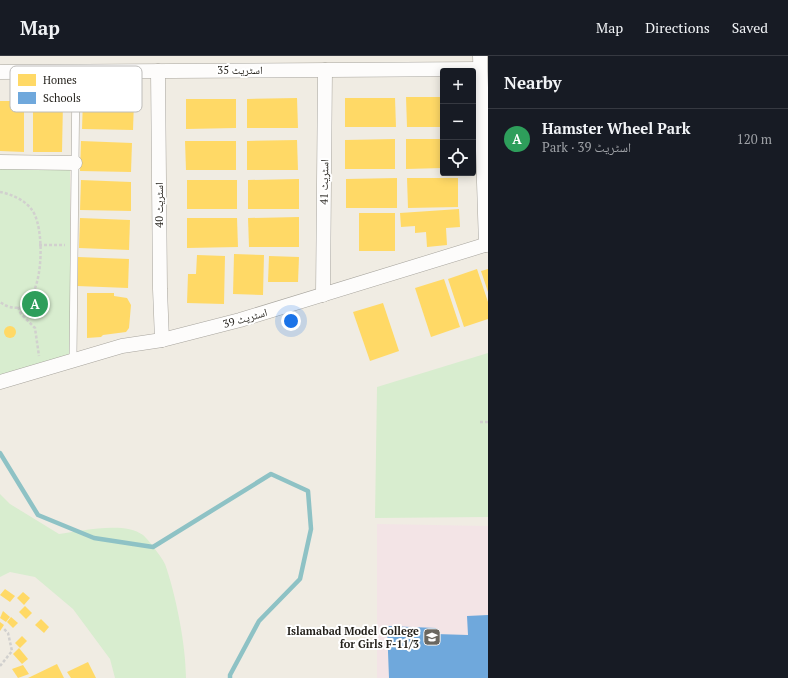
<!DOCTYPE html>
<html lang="en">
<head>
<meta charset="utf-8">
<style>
	:root { --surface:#171b24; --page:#20242c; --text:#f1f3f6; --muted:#9ea1a6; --line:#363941; --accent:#6a6760 }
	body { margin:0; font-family:"PT Serif","Noto Naskh Arabic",serif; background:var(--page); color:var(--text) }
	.controls { position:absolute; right:12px; top:12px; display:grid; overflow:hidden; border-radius:4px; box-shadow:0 2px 10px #0003 }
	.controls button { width:36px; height:36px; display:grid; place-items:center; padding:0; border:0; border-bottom:1px solid var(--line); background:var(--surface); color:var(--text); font:20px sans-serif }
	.you { position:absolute; left:291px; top:265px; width:14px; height:14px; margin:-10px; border:3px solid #fff; border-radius:50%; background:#1a73e8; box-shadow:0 0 0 6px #1a73e833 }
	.badge { display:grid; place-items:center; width:26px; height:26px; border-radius:50%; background:var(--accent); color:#fff; font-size:13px; font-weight:700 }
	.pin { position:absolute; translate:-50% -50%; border:2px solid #fff; box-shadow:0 1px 4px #0006 }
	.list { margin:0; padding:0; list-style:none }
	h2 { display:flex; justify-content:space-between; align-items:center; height:52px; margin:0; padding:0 16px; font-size:17px }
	h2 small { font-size:13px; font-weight:400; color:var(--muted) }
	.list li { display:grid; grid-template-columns:26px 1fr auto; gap:12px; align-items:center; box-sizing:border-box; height:60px; padding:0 16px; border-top:1px solid var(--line) }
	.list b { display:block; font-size:15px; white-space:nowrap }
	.list p { margin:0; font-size:13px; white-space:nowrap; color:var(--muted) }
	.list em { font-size:13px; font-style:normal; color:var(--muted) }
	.icon { flex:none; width:22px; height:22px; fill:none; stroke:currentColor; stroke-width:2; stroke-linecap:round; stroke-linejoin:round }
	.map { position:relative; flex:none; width:488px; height:622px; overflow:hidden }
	header { display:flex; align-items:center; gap:24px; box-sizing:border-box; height:56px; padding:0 20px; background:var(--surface); border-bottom:1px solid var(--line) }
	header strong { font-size:19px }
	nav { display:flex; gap:22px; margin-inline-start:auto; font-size:14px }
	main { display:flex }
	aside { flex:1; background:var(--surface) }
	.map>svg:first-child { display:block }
</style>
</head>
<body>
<header>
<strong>Map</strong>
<nav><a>Map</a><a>Directions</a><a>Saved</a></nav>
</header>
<main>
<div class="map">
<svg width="488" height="622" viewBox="0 0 488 622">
	<rect width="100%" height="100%" fill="#f0ece3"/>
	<!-- education -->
	<polygon fill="#f3e4e6" points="377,468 488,470 488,622 377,622"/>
	<!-- green -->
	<g fill="#d8edcf">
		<polygon points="0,110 70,111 70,304 0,326"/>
		<polygon points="488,297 488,461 375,462 377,331"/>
		<path d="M0 438 10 448 59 478C81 475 124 465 143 479 148 483 163 503 165 508 176 539 186 590 186 622H115L110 603 73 553 35 521 10 516 0 521Z"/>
	</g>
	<!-- homes -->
	<g fill="#ffd966">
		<polygon points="406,41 443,41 443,71 407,71"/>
		<polygon points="297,42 298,72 247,72 247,43"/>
		<polygon points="345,42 395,42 396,71 345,71"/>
		<polygon points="186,43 236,43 236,72 186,73"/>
		<polygon points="83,44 134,45 133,74 82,73"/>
		<polygon points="0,45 24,45 24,96 0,95"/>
		<polygon points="33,45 63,46 62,96 33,96"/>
		<polygon points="395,83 395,113 345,113 345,84"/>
		<polygon points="406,83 443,83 443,112 406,113"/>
		<polygon points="297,84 298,114 247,114 247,85"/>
		<polygon points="81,85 132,87 131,116 80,115"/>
		<polygon points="185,85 236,85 236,114 186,114"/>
		<polygon points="397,122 397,152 346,152 346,123"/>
		<polygon points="407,122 458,122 458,151 408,152"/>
		<polygon points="299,123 299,153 248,153 248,124"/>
		<polygon points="81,124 131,126 131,155 80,154"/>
		<rect x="187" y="124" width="50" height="29"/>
		<polygon points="459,153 460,171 446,172 447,189 427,191 426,176 415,177 415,170 401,171 400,157"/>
		<rect x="359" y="157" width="36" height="38"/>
		<polygon points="299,161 299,191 249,191 248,162"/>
		<polygon points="80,162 130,164 129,194 79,192"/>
		<polygon points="187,162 237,162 238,191 187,192"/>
		<polygon points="234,198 264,199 263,239 233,238"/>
		<polygon points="197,199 225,200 224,248 187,247 188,218 196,218"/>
		<polygon points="269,200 299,201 298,226 268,226"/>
		<polygon points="78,201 129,203 128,232 77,230"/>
		<polygon points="477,213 488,246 488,263 464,271 448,223"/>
		<polygon points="488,213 488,236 481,215"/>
		<polygon points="444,223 460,271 431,281 415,232"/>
		<polygon points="87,237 114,237 114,240 127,242 131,249 129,272 126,276 103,279 101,281 87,282"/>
		<polygon points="383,247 399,295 370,305 353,256"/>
		<circle cx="10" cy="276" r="6"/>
		<polygon points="5,533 15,540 10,546 0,539"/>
		<polygon points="23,536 30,542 24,549 17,542"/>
		<polygon points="25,550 32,557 26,563 19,556"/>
		<polygon points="3,555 10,561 6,566 0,562"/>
		<polygon points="11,561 18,567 13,572 7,566"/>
		<polygon points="41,563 49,571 44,577 35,569"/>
		<polygon points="0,566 4,569 0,575"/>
		<polygon points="22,580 27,585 20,592 15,587"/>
		<polygon points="19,592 28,603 22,608 13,598"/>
		<polygon points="88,606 96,622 71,622 67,616"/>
		<polygon points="57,608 64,622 28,622"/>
		<polygon points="23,609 29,618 18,622 12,613"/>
	</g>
	<!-- schools -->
	<polygon fill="#6fa8dc" points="488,559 488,622 389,622 387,570 436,572 436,578 468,579 467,560"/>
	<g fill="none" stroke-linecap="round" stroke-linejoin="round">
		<!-- stream -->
		<polyline stroke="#8ec2c5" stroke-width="4.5" points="0,397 38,459 94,482 153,491 271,418 308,435 311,473 300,523 259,565 230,619 230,622"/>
		<defs>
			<polyline id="lane" points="73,303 76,15"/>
			<g id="street">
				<polyline points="480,0 486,189"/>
				<polyline points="158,15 160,233 162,284"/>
				<polyline points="0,16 480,13"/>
				<polyline points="0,106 75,107"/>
				<polyline points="323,239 325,14"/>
				<polyline points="0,326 122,290 162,284 240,264 488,188"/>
			</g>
		</defs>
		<!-- lane casing -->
		<use href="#lane" stroke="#a7a49d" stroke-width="8"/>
		<!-- street casing -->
		<use href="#street" stroke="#a7a49d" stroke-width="15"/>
		<!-- path -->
		<g stroke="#d1d0ce" stroke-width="2.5" stroke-dasharray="3 2" stroke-linecap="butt">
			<path d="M0 136C11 138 25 144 32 154 48 174 44 277 0 246"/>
			<polyline points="39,189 65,189"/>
			<polyline points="18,251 21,258 35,272 39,300"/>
			<polyline points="480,366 488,366"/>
			<polyline points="0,610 12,595 8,577 3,572"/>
		</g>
		<!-- lane -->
		<use href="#lane" stroke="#fdfcfb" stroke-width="7"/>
		<!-- street -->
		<use href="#street" stroke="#fdfcfb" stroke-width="14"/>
	</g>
	<!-- icons -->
	<defs>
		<symbol id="school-square" viewBox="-11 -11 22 22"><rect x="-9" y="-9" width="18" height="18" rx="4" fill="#6a6760" stroke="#fff"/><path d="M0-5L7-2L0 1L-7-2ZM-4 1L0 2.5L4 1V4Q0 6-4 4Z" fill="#fff"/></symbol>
	</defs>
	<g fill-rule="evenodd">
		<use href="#school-square" x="422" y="571" width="20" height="20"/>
	</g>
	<g text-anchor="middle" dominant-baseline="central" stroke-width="4" stroke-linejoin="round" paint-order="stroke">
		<!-- street labels -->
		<g font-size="11" fill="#221f19" stroke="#fff">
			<text x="240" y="14">اسٹریٹ 35</text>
			<text transform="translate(324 126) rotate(-89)">اسٹریٹ 41</text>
			<text transform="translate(159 149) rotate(-90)">اسٹریٹ 40</text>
			<text transform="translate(245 262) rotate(-16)">اسٹریٹ 39</text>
		</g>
		<!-- poi labels -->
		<g font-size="11" font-weight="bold" fill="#221f19" stroke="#fff" text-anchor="end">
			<text x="419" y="575">Islamabad Model College<tspan x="419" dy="13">for Girls F-11/3</tspan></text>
		</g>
	</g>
	<!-- legend -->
	<rect x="10" y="10" width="132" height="46" rx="6" fill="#fff" stroke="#bdbcba" stroke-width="1"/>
	<rect x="18" y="18" width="18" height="12" fill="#ffd966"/>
	<rect x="18" y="36" width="18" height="12" fill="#6fa8dc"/>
	<g font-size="11" fill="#221f19">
		<text x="43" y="28">Homes</text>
		<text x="43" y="46">Schools</text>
	</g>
</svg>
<div class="controls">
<button>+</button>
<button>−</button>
<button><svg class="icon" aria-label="locate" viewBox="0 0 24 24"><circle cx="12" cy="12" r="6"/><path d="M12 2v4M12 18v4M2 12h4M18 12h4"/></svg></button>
</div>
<div class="you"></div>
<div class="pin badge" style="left:35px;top:248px;background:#2e9e5b">A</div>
</div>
<aside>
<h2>Nearby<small></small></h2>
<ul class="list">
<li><span class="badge" style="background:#2e9e5b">A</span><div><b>Hamster Wheel Park</b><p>Park · اسٹریٹ 39</p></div><em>120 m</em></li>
</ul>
</aside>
</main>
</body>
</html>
